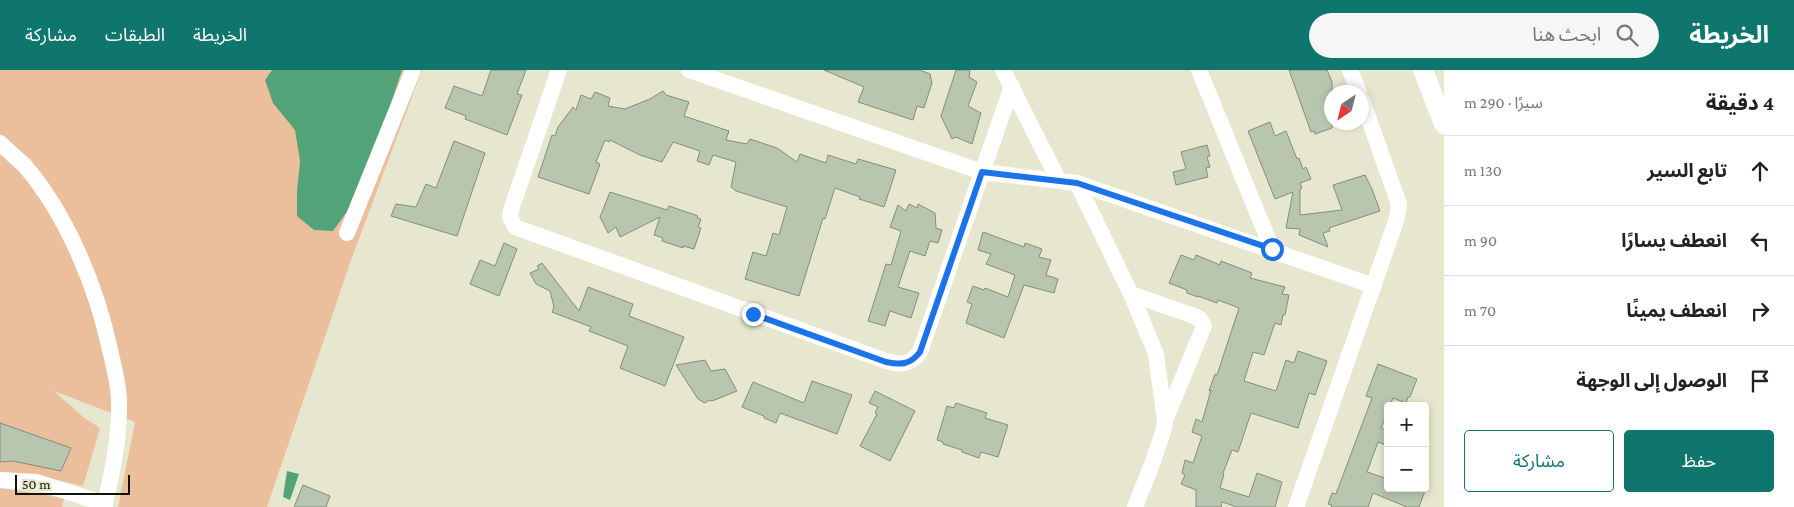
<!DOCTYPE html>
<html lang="ar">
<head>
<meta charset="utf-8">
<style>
	:root { --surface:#fff; --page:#f6f6f6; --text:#222; --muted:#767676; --line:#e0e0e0; --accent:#0f766e }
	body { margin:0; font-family:"Crimson Pro","Noto Sans Arabic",serif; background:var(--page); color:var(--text); direction:rtl }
	.controls { position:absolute; right:15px; bottom:15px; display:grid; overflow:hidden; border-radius:5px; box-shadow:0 2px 8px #0003 }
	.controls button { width:45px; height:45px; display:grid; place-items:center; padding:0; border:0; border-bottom:1px solid var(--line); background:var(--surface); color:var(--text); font:25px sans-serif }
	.compass { position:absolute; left:1324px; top:15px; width:45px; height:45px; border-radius:50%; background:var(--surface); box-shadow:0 2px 8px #0003; rotate:215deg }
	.scale { position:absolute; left:15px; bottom:12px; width:115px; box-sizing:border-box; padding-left:5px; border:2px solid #12120a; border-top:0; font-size:14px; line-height:18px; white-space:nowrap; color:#12120a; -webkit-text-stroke:4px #e6e7ce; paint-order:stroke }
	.stop { position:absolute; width:15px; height:15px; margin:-11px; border:4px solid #1a73e8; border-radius:50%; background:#fff }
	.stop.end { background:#1a73e8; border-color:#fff; box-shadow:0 1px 5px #0008 }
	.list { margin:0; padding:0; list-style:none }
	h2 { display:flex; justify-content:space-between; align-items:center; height:65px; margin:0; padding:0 20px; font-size:21px }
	h2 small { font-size:16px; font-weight:400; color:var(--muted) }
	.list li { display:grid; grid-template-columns:32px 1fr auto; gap:15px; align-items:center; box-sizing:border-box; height:70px; padding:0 20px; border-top:1px solid var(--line) }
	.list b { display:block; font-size:19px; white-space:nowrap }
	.list em { font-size:16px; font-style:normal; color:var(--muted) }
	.actions { display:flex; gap:10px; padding:15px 20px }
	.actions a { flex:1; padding:11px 0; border:1px solid var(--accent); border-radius:5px; text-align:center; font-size:18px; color:var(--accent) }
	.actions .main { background:var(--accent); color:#fff }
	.icon { flex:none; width:28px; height:28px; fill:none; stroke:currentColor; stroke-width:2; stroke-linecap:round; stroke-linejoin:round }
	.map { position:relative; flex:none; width:1444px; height:437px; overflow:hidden; direction:ltr }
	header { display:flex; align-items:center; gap:30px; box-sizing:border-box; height:70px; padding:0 25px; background:var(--accent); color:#fff }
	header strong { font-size:24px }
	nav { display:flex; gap:28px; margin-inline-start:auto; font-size:18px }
	.search { width:350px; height:45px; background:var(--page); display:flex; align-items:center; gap:12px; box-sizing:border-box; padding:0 18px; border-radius:28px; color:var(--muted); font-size:19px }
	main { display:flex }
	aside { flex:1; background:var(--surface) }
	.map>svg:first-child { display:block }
</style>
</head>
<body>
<header>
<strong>الخريطة</strong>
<div class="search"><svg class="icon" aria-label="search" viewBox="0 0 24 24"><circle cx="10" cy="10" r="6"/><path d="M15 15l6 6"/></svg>ابحث هنا</div>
<nav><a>الخريطة</a><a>الطبقات</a><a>مشاركة</a></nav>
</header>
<main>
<aside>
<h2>4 دقيقة<small>سيرًا · 290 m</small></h2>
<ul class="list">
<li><svg class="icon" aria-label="ahead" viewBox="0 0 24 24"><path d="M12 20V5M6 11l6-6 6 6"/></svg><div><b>تابع السير</b></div><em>130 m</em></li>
<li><svg class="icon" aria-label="left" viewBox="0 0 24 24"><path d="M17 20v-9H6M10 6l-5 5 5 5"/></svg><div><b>انعطف يسارًا</b></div><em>90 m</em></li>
<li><svg class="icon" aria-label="right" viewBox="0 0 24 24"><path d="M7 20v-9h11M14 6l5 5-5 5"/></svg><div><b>انعطف يمينًا</b></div><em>70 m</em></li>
<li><svg class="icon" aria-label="arrive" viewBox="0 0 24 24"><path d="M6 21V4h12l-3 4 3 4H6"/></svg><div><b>الوصول إلى الوجهة</b></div></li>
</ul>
<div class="actions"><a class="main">حفظ</a><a>مشاركة</a></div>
</aside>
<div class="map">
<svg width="1444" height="437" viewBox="0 0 1444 437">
	<rect width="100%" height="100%" fill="#e6e7ce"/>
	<!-- green -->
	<g fill="#ebbe9c">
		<polygon points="0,0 422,0 350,193 267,437 118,437 135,352 54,321 83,347 100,358 83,416 36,405 0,409"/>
		<polygon points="0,418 64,428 62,437 0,437"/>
	</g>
	<!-- water -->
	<g fill="#53a379">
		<polygon points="272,0 402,0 378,73 354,132 333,161 314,160 297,146 297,122 300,91 295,60 273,33 265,10"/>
		<polygon points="287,401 299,404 290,430 283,427"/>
	</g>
	<!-- building -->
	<g fill="#b8c6b0" stroke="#828f7a">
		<polygon points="491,0 526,0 517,24 522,25 507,65 465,49 466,46 445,38 454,16 482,26"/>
		<polygon points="824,0 920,0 930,4 932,13 924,38 917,36 913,50 858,32 864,17"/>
		<polygon points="956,0 970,0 969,7 977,12 968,36 981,43 972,74 956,67 952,69 941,46"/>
		<polygon points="1289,0 1327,0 1332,12 1332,58 1315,64 1314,61 1311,62"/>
		<polygon points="663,21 666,25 689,32 684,46 729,61 726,70 747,74 750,69 777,78 797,92 800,84 826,93 828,85 856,94 858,89 896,100 884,137 859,129 860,127 835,118 825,149 823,148 799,226 745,209 753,182 766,186 773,163 779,165 787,137 736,121 731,117 736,92 713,85 709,95 697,91 700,81 673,72 662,92 640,85 610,70 609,72 605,70 596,92 600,94 589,124 538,107 552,65 555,66 558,57 573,37 576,40 581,25 591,29 595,22 610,28 608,36 625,39 650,29"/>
		<polygon points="1270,52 1275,66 1286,61 1297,89 1299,88 1303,99 1306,97 1311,109 1300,113 1302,118 1300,119 1300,145 1342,140 1333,115 1365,105 1372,119 1380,141 1329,158 1330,161 1323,163 1328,177 1299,165 1300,159 1286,158 1293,122 1275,129 1248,61"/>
		<polygon points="454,71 485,83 457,166 391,146 396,134 416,137 426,114 436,118"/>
		<polygon points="1207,75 1210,86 1207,87 1210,97 1206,98 1208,107 1176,115 1173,102 1186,99 1181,82"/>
		<polygon points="610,122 667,140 669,136 698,146 697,148 701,149 698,157 701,158 694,179 683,176 683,178 662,171 663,168 654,165 660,147 620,167 616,157 608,163 600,147"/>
		<polygon points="909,134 917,138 918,134 935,143 936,158 942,160 938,173 930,171 925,186 910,181 898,217 919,223 911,248 890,241 885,256 868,251 886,194 891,195 901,161 890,157 898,135 906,141"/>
		<polygon points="983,162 1024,177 1025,173 1042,179 1039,187 1051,190 1046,205 1058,209 1054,223 1024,215 1004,268 966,253 972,234 967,232 973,216 984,220 985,218 1008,227 1015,205 986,194 991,184 978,180"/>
		<polygon points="504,173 517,179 499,226 470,214 480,190 495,196"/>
		<polygon points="1181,185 1194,190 1196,185 1220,195 1221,191 1252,203 1250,208 1285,217 1282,224 1289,225 1285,245 1283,245 1281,255 1275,253 1264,285 1253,282 1244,311 1276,321 1286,290 1294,293 1298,281 1327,291 1315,325 1309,323 1298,358 1251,343 1238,382 1232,380 1223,403 1224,404 1220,418 1249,427 1257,403 1282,412 1275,437 1237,437 1222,432 1221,437 1196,437 1196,420 1181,414 1185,405 1182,403 1185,390 1193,393 1202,366 1192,362 1196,349 1202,352 1211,320 1209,321 1215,304 1217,305 1239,238 1218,230 1217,233 1198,226 1198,227 1187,223 1187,220 1169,213"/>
		<polygon points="542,193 579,241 588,217 633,234 629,246 684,267 665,316 620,298 628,276 589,261 591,257 552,242 554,237 550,221 536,214 530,203 539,199 537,196"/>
		<polygon points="705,290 711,301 725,299 737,321 712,331 709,330 705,333 698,329 676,295"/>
		<polygon points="1378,294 1417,309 1410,327 1408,327 1406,333 1393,328 1390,336 1388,336 1388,341 1381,358 1388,361 1388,376 1378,372 1367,402 1388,409 1388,418 1426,418 1419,437 1407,437 1373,423 1368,437 1331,437 1332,435 1328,434 1332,423 1336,424 1372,328 1366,326"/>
		<polygon points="812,311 852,325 837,364 780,343 776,353 764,348 764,346 742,337 753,312 804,333"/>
		<polygon points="875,321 915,341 890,391 860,376 877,344 875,343 878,337 869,333"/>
		<polygon points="956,333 987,343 985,348 1008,355 998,387 981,382 979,388 962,382 962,380 943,374 943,372 937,370 947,336 954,338"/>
		<polygon points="0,353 71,378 61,401 13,391 0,392"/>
		<polygon points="303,415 330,426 326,437 294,437"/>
	</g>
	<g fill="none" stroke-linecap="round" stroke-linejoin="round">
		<!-- minor -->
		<g stroke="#fff" stroke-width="16">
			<path d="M559 0 511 140 510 147 515 157 886 291C901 295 910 295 920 282L1012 16"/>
			<polyline points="689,0 982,102 1077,113 1374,216"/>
			<polyline points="1003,0 1059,111"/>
			<polyline points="1199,0 1272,179"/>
			<polyline points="1350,0 1359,22"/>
			<path d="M0 73C8 81 17 88 25 96 67 145 97 218 110 280 114 297 119 315 119 332 120 368 112 403 104 437"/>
			<polyline points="1077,113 1131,224 1156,284 1165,351 1163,362 1152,394 1135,437"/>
			<polyline points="347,163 413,0"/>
			<polyline points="1131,224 1194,246 1200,249 1204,256 1166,348"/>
			<polyline points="0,410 37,412 105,434"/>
			<polyline points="1296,437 1397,148 1399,134 1362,30"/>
		</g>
		<!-- tertiary -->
		<polyline stroke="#fff" stroke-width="20" points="1423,0 1444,54"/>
	</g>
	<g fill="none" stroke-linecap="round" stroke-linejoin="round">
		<!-- route -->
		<path stroke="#1a73e8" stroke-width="6" d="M753 244 886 292C901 295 910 295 920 282L982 102 1077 113 1272 179"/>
	</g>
</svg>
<div class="controls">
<button>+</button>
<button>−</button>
</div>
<svg class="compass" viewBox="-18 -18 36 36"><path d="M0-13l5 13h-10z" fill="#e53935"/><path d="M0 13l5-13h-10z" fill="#767676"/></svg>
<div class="scale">50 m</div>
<div class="stop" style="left:1272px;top:179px"></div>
<div class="stop end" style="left:753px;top:244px"></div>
</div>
</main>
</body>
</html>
